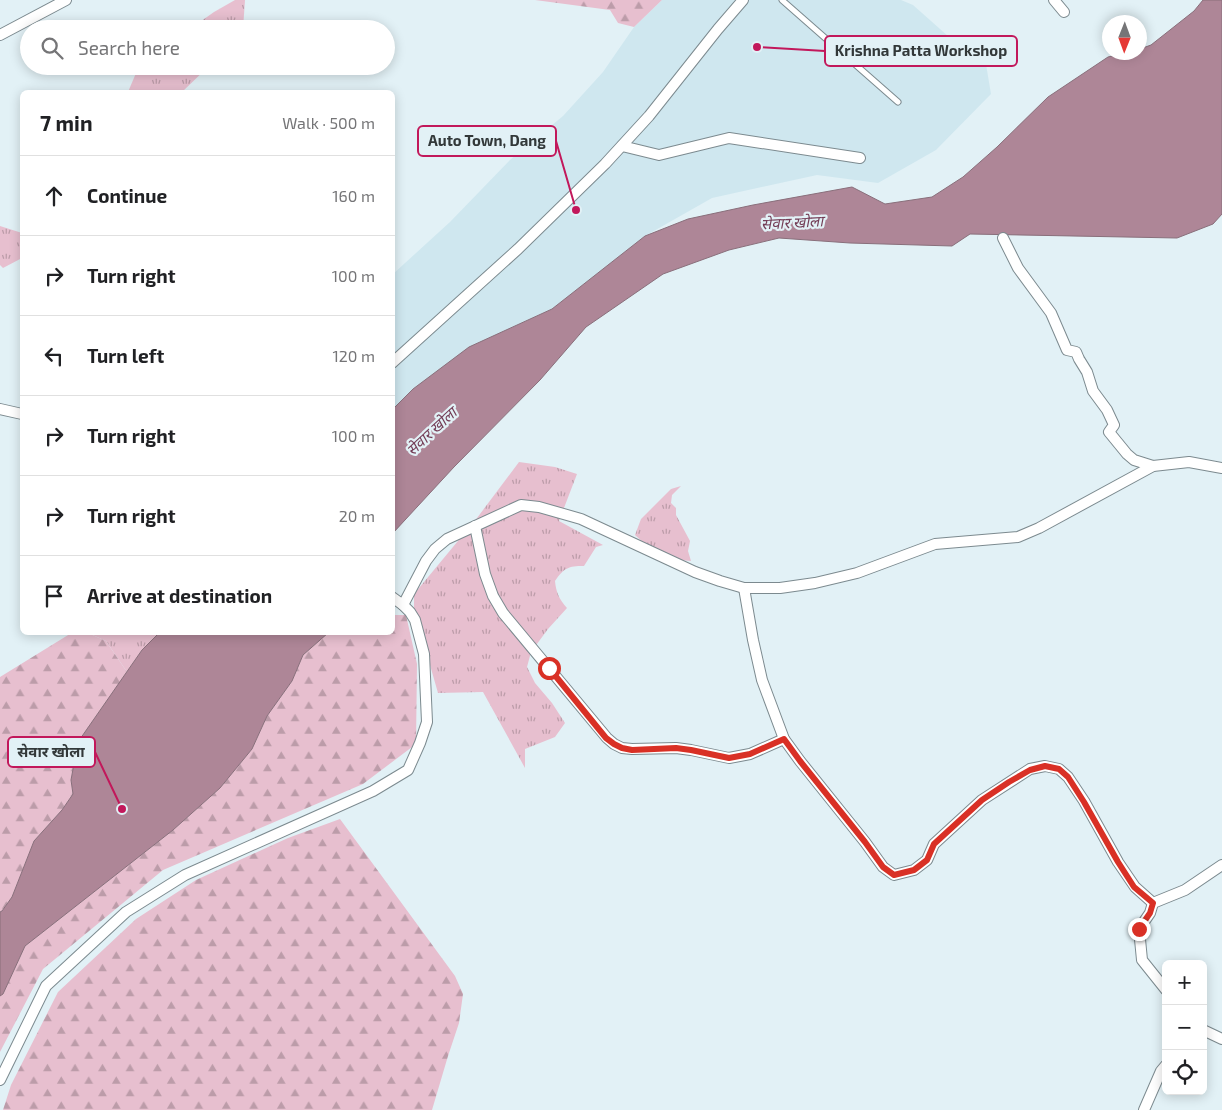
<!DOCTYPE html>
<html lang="en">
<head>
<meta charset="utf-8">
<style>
	:root { --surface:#fff; --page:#f2f2f2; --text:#202124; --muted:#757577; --line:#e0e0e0 }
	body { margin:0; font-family:"Exo 2","Noto Sans Devanagari",sans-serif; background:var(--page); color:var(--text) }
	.controls { position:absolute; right:15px; bottom:15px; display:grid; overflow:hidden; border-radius:8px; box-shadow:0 2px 12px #0003 }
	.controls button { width:45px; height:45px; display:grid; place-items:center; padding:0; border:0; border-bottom:1px solid var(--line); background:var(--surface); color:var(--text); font:25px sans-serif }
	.compass { position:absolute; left:1102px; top:15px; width:45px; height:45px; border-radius:50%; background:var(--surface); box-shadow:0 2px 12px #0003; rotate:181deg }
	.stop { position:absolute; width:15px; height:15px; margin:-11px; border:4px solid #d93025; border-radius:50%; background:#fff }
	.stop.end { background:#d93025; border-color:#fff; box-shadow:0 1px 5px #0008 }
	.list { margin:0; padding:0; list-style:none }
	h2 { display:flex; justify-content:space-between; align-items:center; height:65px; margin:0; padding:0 20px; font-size:21px }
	h2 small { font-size:16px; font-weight:400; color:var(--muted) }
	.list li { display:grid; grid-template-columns:32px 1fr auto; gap:15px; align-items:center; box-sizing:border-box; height:80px; padding:0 20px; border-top:1px solid var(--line) }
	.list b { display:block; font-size:19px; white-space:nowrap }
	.list em { font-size:16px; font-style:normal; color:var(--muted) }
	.icon { flex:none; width:28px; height:28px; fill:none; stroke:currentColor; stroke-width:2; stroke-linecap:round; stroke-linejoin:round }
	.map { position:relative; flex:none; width:1222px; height:1110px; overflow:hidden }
	.search { position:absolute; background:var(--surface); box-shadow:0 2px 12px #0003; left:20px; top:20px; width:375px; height:55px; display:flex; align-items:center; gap:12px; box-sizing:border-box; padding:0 18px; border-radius:28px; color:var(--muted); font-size:19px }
	.panel { position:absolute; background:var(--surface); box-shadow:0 2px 12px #0003; left:20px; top:90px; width:375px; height:545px; border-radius:8px }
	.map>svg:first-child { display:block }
</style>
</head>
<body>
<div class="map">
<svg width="1222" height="1110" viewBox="0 0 1222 1110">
	<defs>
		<pattern id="grass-tufts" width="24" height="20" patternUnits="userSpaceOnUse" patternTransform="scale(1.25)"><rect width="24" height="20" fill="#e7bfcf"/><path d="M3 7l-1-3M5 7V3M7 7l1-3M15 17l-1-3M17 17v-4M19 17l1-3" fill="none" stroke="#bc9ca9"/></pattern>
		<pattern id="forest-firs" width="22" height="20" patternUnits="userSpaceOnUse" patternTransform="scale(1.25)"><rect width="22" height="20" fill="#e7bfcf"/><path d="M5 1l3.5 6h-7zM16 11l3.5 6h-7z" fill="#bc9ca9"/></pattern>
	</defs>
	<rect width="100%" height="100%" fill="#e2f1f6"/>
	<!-- built -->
	<polygon fill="#cfe7ef" points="662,0 901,0 913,5 967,53 986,64 991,94 936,150 878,183 817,175 712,198 645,236 552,309 511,328 413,389 393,409 393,274 450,222 510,160 563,116 603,72 634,27"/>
	<!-- grass -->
	<g fill="url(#grass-tufts)">
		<polygon points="235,0 245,0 243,29 190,29 214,12"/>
		<polygon points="139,66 209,66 182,92 128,92"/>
		<polygon points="0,226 22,233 22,258 3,268 0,265"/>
		<path d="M519 462 555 467 577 474 559 521 603 545 596 547 584 566C568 566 564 568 555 581 556 592 559 599 567 608L548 629 531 652 527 667 535 683 552 703 565 723 555 737 525 749V768L483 692 438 693 414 609V594L477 518Z"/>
		<polygon points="681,486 672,495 671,503 676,508 676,515 690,541 688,551 691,561 670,559 645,544 635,535 641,519 671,489"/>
		<polygon points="88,633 159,633 142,650 127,672 106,641"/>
	</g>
	<!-- forest -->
	<g fill="url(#forest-firs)">
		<polygon points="535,0 662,0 634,27 618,23 610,10"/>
		<polygon points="393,615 406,615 417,664 416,744 363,784 163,870 43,969 0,1052 0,996 3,994 25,946 173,830 220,788 252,749 267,716 292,681 303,655 328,633 392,632"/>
		<polygon points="73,632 88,633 106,641 127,672 78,742 71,780 73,794 62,810 34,841 12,897 2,911 0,912 0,677"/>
		<polygon points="340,819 455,976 463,994 459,1023 448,1056 432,1110 3,1110 11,1085 58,992 136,919 196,880 288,838"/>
	</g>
	<!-- water -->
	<g fill="#ae8697" stroke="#896f7b">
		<polygon points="1203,0 1222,0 1222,214 1213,224 1177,238 970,234 952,246 850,243 779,238 729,250 663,274 586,327 540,380 454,467 393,533 393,409 413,389 469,347 552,309 645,236 688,219 753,205 852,187 885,204 932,197 963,177 997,147 1048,97 1108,57 1125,53 1140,52 1140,49 1151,45 1194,11"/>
		<polygon points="159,633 328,633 303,655 292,681 267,716 252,749 220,788 173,830 25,946 3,994 0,996 0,912 2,911 12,897 34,841 62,810 73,794 71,780 78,742 142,650"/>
	</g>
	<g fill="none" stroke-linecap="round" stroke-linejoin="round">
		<defs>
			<polyline id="lane" points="782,0 898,102"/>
			<g id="street">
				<polyline points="1054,0 1064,12"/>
				<polyline points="0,35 66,0"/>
				<polyline points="622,146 659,155 729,138 860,158"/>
				<polyline points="1003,238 1018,268 1051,313 1067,350 1076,352 1079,359 1087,372 1093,391 1107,410 1114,425 1109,432 1127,454 1134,460 1153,466"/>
				<polyline points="392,363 518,249 605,164 649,116 718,29 743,0"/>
				<polyline points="0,409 22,414"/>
				<polyline points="475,526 485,574 493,596 503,613 607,738 614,744 622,748 632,749 676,748 691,750 729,758 750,754 784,739"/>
				<polyline points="744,588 753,640 762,680 784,739 800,761 865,842 883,867 894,875 914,870 927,860 934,844 982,800 1030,769 1045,766 1059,769 1068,777 1084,801 1118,862 1135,887 1153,903"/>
				<polyline points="392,597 403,605 426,561 435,549 447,539 521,505 539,507 581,519 695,572 720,581 744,588 780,588 815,583 857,573 935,544 1018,537 1039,528 1153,466 1189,462 1222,468"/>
				<polyline points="1166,990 1142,960 1139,929 1150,913 1153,903 1185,890 1222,865"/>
				<polyline points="1203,1030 1222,1039"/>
				<polyline points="0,1080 46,986 126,912 185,875 373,791 408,770 420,743 427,722 424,654 415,620 410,612 403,605"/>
				<polyline points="1144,1110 1161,1071 1166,1065"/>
			</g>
		</defs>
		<!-- lane casing -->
		<use href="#lane" stroke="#7c8a8f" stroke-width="7"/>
		<!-- street casing -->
		<use href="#street" stroke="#7c8a8f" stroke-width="12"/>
		<!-- lane -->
		<use href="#lane" stroke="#fff" stroke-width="5"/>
		<!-- street -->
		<use href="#street" stroke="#fff" stroke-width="10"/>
	</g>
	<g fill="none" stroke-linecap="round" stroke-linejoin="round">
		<!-- route -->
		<polyline stroke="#d93025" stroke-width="6" points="549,668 606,738 614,744 622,748 632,750 676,748 691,750 729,758 750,754 784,739 800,761 865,842 883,867 894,875 914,870 927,860 934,844 982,800 1009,782 1030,770 1045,766 1059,769 1068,777 1084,802 1118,862 1134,887 1153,903 1150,913 1139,929"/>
	</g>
	<g text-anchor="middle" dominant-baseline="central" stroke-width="4.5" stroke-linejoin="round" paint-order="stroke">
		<!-- water labels -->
		<g font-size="15" font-style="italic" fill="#733c55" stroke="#e2f1f6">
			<text transform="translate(792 222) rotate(-3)">सेवार खोला</text>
			<text transform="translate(431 431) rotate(-43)">सेवार खोला</text>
		</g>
	</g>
	<!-- callouts -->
	<path fill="none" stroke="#c2185b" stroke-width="2" d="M757 47L825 51M576 210L556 141M122 809L95 752"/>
	<g fill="#c2185b" stroke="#e2f1f6" stroke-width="2">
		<circle cx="757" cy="47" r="5"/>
		<circle cx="576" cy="210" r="5"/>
		<circle cx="122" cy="809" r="5"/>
	</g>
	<g fill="#e2f1f6" stroke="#c2185b" stroke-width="2">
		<rect x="825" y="36" width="192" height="30" rx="5"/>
		<rect x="418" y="126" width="138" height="30" rx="5"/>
		<rect x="8" y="737" width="87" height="30" rx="5"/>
	</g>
	<g font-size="15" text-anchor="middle" font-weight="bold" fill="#323839">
		<text x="921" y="56">Krishna Patta Workshop</text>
		<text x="487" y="146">Auto Town, Dang</text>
		<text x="51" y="757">सेवार खोला</text>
	</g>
</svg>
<div class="controls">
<button>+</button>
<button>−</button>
<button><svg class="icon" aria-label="locate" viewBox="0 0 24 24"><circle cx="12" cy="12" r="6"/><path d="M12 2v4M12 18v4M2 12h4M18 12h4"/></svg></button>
</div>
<svg class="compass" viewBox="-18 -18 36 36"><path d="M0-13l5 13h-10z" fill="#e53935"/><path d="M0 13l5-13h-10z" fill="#757577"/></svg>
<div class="stop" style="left:549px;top:668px"></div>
<div class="stop end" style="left:1139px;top:929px"></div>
<div class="search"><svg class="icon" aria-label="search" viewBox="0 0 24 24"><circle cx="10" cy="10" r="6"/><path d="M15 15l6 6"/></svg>Search here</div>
<section class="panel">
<h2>7 min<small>Walk · 500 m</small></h2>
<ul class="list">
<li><svg class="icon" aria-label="ahead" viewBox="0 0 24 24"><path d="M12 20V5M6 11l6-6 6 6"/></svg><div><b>Continue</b></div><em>160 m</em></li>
<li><svg class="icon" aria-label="right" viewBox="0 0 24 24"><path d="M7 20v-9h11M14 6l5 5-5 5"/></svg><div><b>Turn right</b></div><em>100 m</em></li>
<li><svg class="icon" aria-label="left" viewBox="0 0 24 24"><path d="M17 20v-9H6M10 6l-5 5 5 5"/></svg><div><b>Turn left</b></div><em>120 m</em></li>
<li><svg class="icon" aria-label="right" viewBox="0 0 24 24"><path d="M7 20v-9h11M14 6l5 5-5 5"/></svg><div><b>Turn right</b></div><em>100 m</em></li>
<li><svg class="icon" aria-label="right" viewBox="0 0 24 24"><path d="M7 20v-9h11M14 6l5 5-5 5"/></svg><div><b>Turn right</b></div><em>20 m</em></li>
<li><svg class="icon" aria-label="arrive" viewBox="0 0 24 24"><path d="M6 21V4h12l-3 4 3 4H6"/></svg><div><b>Arrive at destination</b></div></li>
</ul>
</section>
</div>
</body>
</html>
